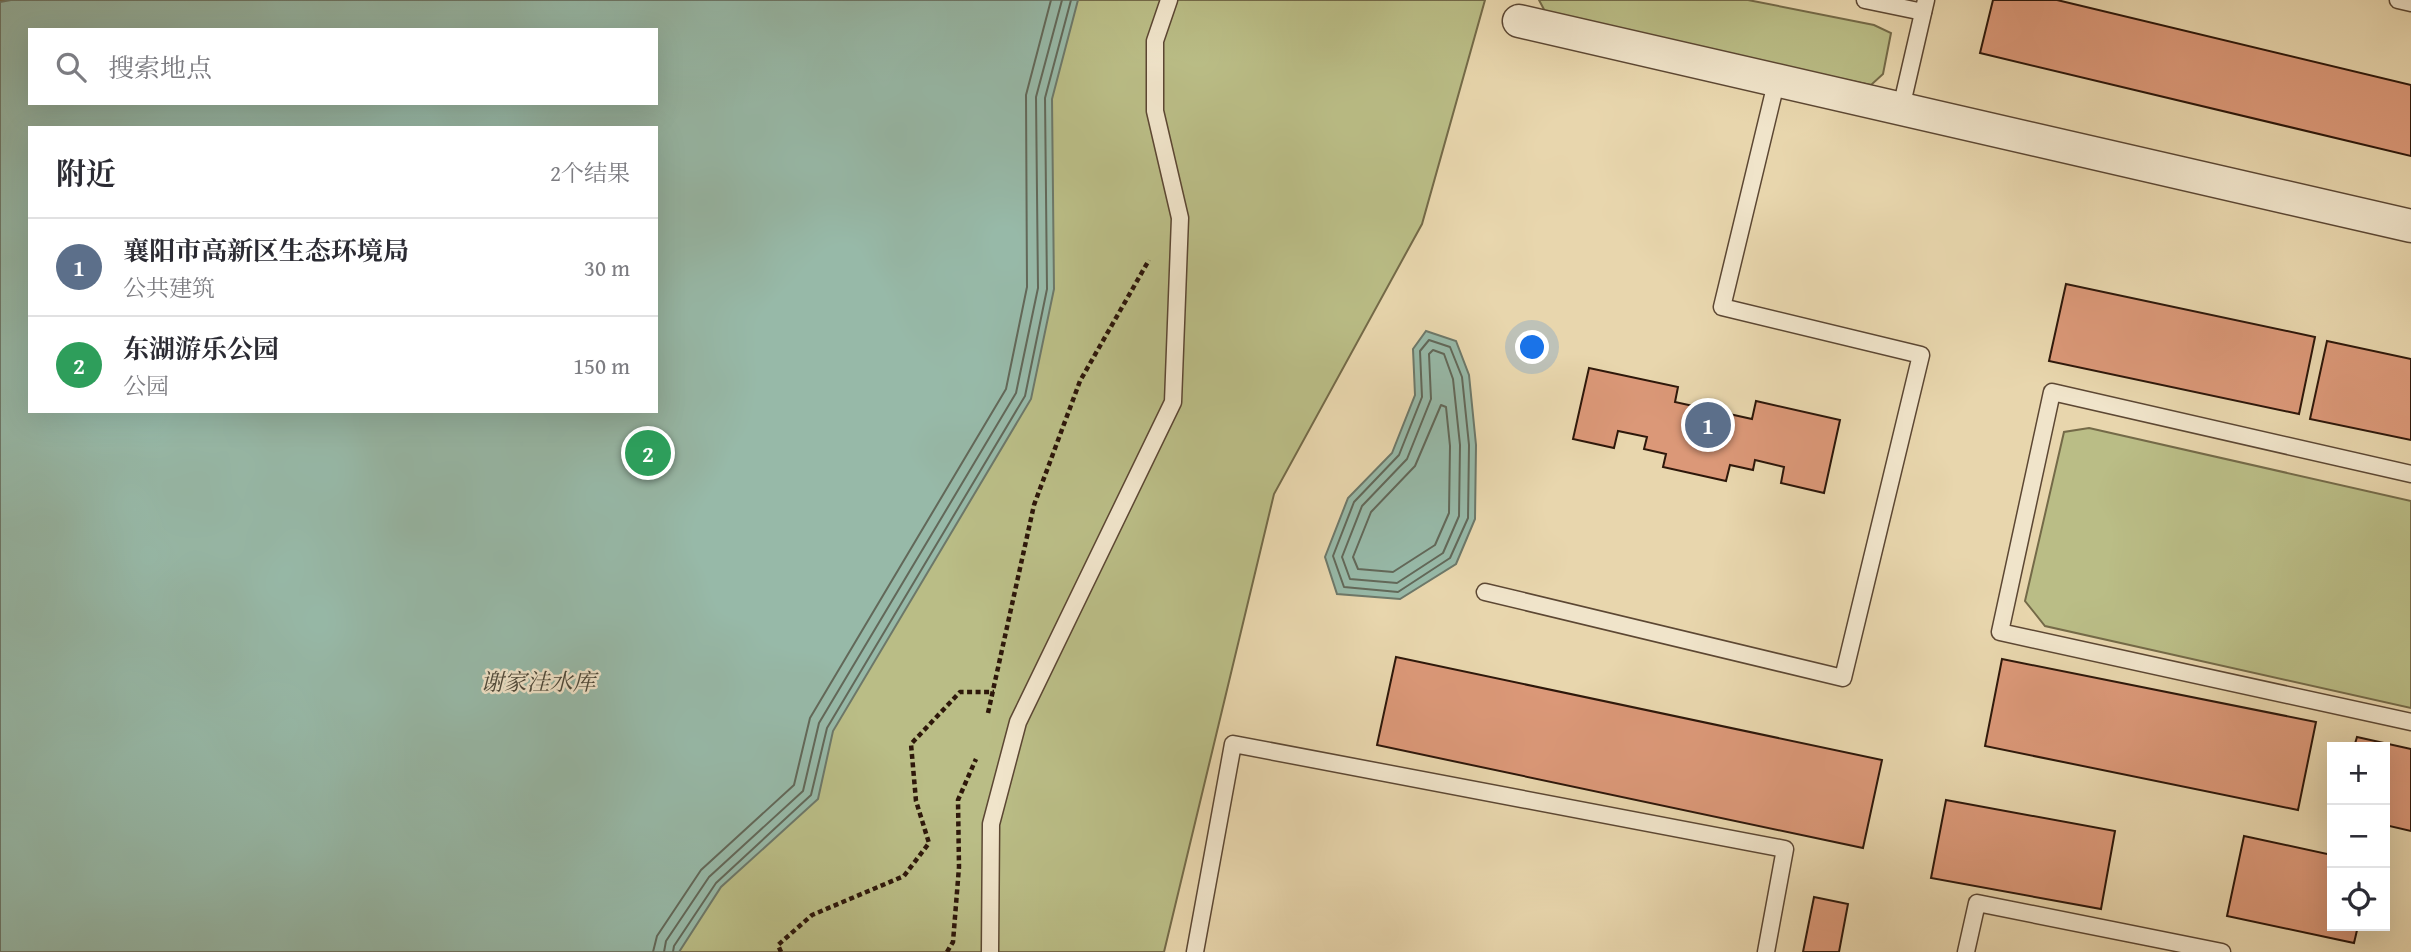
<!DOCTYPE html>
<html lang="zh">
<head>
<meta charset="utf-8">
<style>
	:root { --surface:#fff; --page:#f7f7f7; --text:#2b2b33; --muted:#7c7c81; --line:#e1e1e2; --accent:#ea580c }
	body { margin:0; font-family:"Gentium Book Plus","Noto Serif SC",serif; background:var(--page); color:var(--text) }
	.controls { position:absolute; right:21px; bottom:21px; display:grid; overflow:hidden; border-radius:0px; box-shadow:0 7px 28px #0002 }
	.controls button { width:63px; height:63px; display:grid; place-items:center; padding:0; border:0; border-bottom:2px solid var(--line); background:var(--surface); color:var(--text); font:35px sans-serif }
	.you { position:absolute; left:1533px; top:348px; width:24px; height:24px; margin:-18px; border:5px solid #fff; border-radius:50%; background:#1a73e8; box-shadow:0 0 0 10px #1a73e833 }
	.badge { display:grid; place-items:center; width:46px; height:46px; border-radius:50%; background:var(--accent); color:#fff; font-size:23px; font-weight:700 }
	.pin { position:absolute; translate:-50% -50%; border:4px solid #fff; box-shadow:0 2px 7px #0006 }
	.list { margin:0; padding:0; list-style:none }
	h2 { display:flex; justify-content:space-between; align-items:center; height:91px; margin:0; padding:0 28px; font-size:30px }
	h2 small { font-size:23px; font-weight:400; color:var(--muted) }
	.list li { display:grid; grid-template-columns:46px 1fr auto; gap:21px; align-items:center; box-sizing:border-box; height:98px; padding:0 28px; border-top:2px solid var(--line) }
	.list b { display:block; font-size:26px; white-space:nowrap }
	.list p { margin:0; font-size:23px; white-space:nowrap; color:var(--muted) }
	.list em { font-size:23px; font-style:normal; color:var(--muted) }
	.icon { flex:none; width:38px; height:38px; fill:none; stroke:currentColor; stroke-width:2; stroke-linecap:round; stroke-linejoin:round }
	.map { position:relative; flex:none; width:2411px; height:952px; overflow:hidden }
	.search { position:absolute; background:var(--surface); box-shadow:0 7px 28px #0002; left:28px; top:28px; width:630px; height:77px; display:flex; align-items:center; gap:18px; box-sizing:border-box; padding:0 24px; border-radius:0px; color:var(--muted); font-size:26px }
	.panel { position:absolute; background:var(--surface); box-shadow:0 7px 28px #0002; left:28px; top:126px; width:630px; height:287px; border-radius:0px }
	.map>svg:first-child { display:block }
</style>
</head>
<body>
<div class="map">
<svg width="2411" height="952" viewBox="0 0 2411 952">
	<rect width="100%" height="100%" fill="#e8d6ad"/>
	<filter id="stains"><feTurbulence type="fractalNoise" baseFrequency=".00286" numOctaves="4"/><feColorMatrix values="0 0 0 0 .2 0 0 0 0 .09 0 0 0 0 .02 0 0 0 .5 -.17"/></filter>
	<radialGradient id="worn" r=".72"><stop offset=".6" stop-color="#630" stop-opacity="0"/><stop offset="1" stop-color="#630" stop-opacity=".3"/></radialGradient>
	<!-- green -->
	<g fill="#babd86" stroke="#746a48" stroke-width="2" fill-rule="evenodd">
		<path d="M0 0H1485L1422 224 1274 494 1164 952H0ZM30 30H656V103H30ZM30 128H656V411H30Z"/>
		<polygon points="1539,0 1748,0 1874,25 1891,33 1883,74 1871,85 1548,17"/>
		<polygon points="2089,428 2411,501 2411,708 2045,626 2025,601 2064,432"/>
	</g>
	<!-- water -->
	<g fill="#97b9a8" stroke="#6d7869" stroke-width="2" fill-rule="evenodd">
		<path d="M11 0H1078L1052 99 1054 289 1031 399 833 731 818 799 721 887 679 952H0V2ZM30 30H656V103H30ZM30 128H656V411H30Z"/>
		<polygon points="1426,331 1456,341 1469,375 1476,445 1475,519 1456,564 1400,599 1337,594 1325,557 1348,498 1392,453 1415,395 1413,349"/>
	</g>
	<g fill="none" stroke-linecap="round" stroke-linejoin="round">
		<!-- shore -->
		<g stroke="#626859" stroke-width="2">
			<polygon points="1429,340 1450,347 1462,377 1469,445 1468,518 1450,558 1398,592 1344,587 1333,556 1354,502 1399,455 1422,397 1420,351"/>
			<polygon points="1433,350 1444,354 1453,379 1460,445 1459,516 1443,553 1397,583 1350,579 1342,557 1362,506 1407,459 1431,399 1429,354"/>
			<polygon points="1441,405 1446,407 1450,446 1449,513 1435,545 1393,572 1358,569 1353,557 1371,512 1415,466"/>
			<polyline points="653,952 657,936 701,870 794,785 810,718 1006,389 1027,287 1026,95 1051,0"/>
			<polyline points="664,952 666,941 709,877 803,791 819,723 1016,393 1038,288 1036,97 1062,0"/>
			<polyline points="673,952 674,946 716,883 811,795 827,728 1025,396 1047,289 1045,98 1071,0"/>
		</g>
	</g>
	<!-- building -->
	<g fill="#db9878" stroke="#2d170a" stroke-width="2">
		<polygon points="1993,0 2057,0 2411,85 2411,156 1980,53"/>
		<polygon points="2066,284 2315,337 2299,414 2049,361"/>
		<polygon points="2327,341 2411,359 2411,440 2310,419"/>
		<polygon points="1589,368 1678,387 1675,402 1752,419 1756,401 1840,420 1824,493 1781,483 1784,467 1755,460 1753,470 1730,465 1726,481 1663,467 1666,454 1644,449 1647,437 1618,431 1614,448 1573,439"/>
		<polygon points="1396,657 1882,760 1863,848 1377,745"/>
		<polygon points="2002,659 2316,722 2298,810 1985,746"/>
		<polygon points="2357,737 2411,749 2411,831 2385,825 2385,747 2354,747"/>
		<polygon points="1946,800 2115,831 2101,909 1931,878"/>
		<polygon points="2244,836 2332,855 2332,926 2358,926 2354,943 2227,916"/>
		<polygon points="1814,897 1848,904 1839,952 1803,952"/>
	</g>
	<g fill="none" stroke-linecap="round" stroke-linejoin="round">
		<defs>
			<g id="service">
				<polyline points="1865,0 1923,12"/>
				<polyline points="2398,0 2411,3"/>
				<polyline points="1901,108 1926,0"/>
				<polyline points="2411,474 2052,392 2000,632 2411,722"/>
				<polyline points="1485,592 1843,678 1921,355 1722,307 1777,79"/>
				<polyline points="990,952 991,824 1018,722 1173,402 1180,218 1155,111 1155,41 1169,0"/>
				<polyline points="1195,952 1233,744 1785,849 1766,952"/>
				<polyline points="1966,952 1977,903 2222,952"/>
			</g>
			<polyline id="minor" points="1519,21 2411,226"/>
		</defs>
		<!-- service casing -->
		<use href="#service" stroke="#5c4733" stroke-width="19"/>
		<!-- minor casing -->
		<use href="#minor" stroke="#5c4733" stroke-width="35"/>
		<!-- path -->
		<g stroke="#2d170a" stroke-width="4.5" stroke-dasharray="5 3.5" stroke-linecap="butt">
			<polyline points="988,713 1034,505 1080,381 1149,260"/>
			<polyline points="781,952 778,945 812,915 904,876 929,843 916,801 911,744 960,692 994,692"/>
			<polyline points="947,952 953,942 959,867 958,800 976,759"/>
		</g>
		<!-- service -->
		<use href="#service" stroke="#f0e4ca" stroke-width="16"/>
		<!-- minor -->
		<use href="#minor" stroke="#f0e4ca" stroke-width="32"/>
	</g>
	<g text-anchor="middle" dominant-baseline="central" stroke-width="5" stroke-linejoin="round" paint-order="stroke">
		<!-- water labels -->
		<g font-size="23" font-style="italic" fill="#4d4839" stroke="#f0e4ca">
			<text x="538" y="681">谢家洼水库</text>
		</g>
	</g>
	<rect width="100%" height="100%" filter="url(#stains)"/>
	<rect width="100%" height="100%" fill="url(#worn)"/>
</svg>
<div class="controls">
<button>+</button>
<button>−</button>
<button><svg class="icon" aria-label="locate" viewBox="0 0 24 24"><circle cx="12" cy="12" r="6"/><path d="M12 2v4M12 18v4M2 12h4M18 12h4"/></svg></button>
</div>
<div class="you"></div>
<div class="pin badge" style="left:1708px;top:425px;background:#5c6f8a">1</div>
<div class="pin badge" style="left:648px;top:453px;background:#2e9e5b">2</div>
<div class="search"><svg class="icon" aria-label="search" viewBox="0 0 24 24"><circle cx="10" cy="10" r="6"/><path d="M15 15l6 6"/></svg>搜索地点</div>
<section class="panel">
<h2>附近<small>2个结果</small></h2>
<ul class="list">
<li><span class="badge" style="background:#5c6f8a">1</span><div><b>襄阳市高新区生态环境局</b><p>公共建筑</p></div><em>30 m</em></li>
<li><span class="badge" style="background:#2e9e5b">2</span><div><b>东湖游乐公园</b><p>公园</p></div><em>150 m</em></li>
</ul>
</section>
</div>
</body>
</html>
